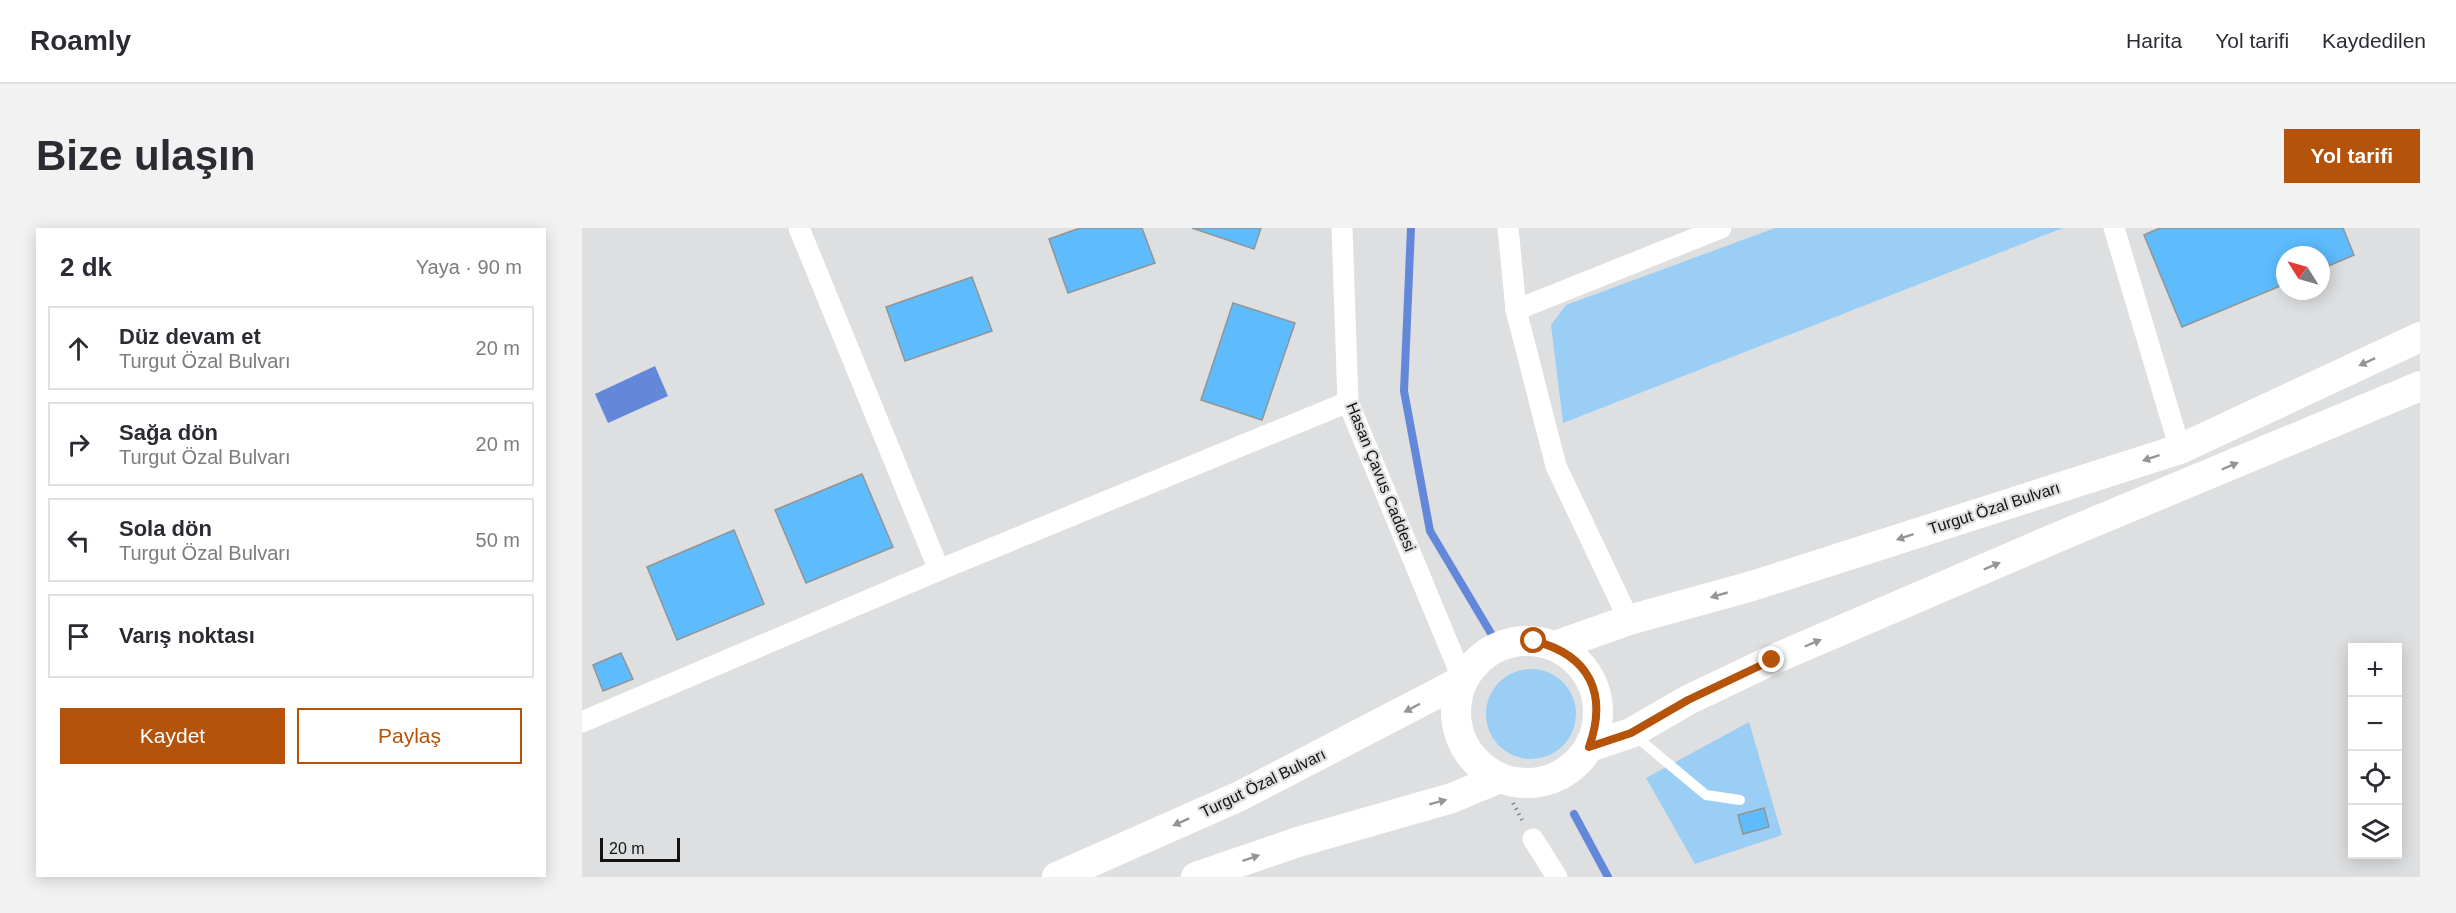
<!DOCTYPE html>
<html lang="tr">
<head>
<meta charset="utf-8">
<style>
	:root { --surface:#fff; --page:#f2f2f3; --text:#2b2b33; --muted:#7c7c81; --line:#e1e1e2; --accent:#b45309 }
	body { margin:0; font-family:Arial,sans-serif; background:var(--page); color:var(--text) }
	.controls { position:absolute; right:18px; bottom:18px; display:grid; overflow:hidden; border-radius:0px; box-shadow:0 3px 15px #0003 }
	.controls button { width:54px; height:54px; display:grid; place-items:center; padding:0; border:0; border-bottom:2px solid var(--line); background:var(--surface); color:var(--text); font:30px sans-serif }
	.compass { position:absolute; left:1694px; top:18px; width:54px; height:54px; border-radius:50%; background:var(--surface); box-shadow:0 3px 15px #0003; rotate:307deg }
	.scale { position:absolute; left:18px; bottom:15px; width:80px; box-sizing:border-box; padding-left:6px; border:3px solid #131314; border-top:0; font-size:16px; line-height:21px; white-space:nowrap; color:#131314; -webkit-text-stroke:4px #dddfe0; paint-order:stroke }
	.stop { position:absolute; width:18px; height:18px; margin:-14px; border:4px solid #b45309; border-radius:50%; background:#fff }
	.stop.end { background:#b45309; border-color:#fff; box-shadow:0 2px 6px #0008 }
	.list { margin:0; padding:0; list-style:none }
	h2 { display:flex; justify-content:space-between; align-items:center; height:78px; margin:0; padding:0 24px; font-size:26px }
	h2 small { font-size:20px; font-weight:400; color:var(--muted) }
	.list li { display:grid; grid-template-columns:39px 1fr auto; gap:18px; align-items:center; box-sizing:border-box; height:84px; margin:0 12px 12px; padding:0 12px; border:2px solid var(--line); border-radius:0px }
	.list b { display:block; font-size:22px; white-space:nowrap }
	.list p { margin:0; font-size:20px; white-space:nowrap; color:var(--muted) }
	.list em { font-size:20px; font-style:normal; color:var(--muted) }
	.actions { display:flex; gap:12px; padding:18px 24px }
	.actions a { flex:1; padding:14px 0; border:2px solid var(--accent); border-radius:0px; text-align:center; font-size:21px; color:var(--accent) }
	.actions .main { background:var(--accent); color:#fff }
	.icon { flex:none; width:33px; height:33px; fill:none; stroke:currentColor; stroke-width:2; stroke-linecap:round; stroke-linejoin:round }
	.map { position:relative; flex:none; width:1838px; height:649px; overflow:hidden; border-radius:0px }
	header { display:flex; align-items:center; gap:36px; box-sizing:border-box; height:84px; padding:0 30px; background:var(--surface); border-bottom:2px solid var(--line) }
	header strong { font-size:28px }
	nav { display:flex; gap:33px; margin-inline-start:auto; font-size:21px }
	.intro { display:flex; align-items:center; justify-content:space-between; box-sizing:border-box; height:144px; padding:0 36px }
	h1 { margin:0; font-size:42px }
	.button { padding:15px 27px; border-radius:0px; background:var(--accent); color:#fff; font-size:21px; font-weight:700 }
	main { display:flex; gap:36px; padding:0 36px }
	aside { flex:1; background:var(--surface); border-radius:0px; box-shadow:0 3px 15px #0003 }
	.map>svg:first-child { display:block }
</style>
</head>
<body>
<header>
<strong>Roamly</strong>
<nav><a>Harita</a><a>Yol tarifi</a><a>Kaydedilen</a></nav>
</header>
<div class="intro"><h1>Bize ulaşın</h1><a class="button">Yol tarifi</a></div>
<main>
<aside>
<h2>2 dk<small>Yaya · 90 m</small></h2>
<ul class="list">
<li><svg class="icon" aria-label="ahead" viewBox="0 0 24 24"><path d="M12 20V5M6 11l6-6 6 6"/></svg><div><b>Düz devam et</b><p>Turgut Özal Bulvarı</p></div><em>20 m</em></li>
<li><svg class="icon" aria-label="right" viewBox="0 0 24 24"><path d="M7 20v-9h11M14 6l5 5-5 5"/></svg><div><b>Sağa dön</b><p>Turgut Özal Bulvarı</p></div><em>20 m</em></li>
<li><svg class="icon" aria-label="left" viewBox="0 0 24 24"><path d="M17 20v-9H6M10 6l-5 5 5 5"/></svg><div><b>Sola dön</b><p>Turgut Özal Bulvarı</p></div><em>50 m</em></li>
<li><svg class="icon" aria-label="arrive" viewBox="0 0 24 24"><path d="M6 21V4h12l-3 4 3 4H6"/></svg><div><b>Varış noktası</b></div></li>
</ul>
<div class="actions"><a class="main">Kaydet</a><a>Paylaş</a></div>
</aside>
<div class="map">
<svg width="1838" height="649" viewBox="0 0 1838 649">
	<rect width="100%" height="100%" fill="#dddfe0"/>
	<!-- green -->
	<g fill="#9bcef5">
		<polygon points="1193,0 1481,0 981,195 969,97 984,77"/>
		<circle cx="949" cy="486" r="45"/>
		<polygon points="1167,494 1200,607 1113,636 1064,550"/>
	</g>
	<!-- water -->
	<polygon fill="#6488d9" points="73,138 86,168 26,195 13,166"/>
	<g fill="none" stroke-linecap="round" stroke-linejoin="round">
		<!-- stream -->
		<g stroke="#6488d9" stroke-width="8">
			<polyline points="829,0 822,163 848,303 913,412"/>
			<polyline points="992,586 1026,649"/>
		</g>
	</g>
	<!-- building -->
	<g fill="#5ebcfd" stroke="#929495" stroke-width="1.5">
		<polygon points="498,0 560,0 573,35 486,65 467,11"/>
		<polygon points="610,0 679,0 672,21"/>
		<polygon points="1578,0 1761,0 1772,27 1739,41 1739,27 1703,27 1703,56 1600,99 1562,7"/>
		<polygon points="390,49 410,103 323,133 304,79"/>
		<polygon points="651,75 713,95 680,192 619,172"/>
		<polygon points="280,246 311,319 224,355 193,282"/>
		<polygon points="152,302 182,376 95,412 65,339"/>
		<polygon points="39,425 51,451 21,463 11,437"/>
		<polygon points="1182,580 1187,599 1161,606 1156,587"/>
	</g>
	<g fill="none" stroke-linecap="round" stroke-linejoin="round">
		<!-- path -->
		<polyline stroke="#858788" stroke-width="4" stroke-dasharray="1.5 4.5" stroke-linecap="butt" points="931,575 940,592"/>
		<!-- service -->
		<polyline stroke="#fff" stroke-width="10" points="1052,507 1124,567 1158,572"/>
		<!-- minor -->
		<g stroke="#fff" stroke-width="21">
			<polyline points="217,0 357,342 766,174"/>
			<polyline points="760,0 766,174 881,452"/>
			<polyline points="926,0 934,82 974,238 1047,392"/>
			<polyline points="1532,0 1598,221"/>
			<polyline points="934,82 1139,0"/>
			<polyline points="0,494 357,342"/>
			<polyline points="951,611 975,649"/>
		</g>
		<!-- secondary -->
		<g stroke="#fff" stroke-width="30">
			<circle cx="945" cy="484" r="71"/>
			<polyline points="973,418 1047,392 1170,358 1598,221 1838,109"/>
			<polyline points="1007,519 1049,505 1106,472 1190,432 1476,309 1838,158"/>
			<polyline points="475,649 658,568 881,452"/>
			<polyline points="614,649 716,614 870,570 918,550"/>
		</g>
	</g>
	<!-- one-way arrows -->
	<defs><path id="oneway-solid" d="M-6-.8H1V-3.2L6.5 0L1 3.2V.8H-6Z" transform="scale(1.5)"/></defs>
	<g fill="#959595">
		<use href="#oneway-solid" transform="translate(1785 134) rotate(155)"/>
		<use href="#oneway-solid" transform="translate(1569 230) rotate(162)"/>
		<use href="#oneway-solid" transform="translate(1648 238) rotate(-23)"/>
		<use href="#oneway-solid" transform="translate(1323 309) rotate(162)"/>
		<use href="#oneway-solid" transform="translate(1410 338) rotate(-23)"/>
		<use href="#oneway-solid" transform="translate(1137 367) rotate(164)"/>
		<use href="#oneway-solid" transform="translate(1231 415) rotate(-23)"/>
		<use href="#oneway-solid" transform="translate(830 480) rotate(152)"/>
		<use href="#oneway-solid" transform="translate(856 574) rotate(-15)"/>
		<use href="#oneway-solid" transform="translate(599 594) rotate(156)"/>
		<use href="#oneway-solid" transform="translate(669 630) rotate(-19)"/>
	</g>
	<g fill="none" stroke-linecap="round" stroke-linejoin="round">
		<!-- route -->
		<path stroke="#b45309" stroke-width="8" d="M952 413C1008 427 1026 466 1007 519L1049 505 1106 472 1190 432"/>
	</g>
	<g text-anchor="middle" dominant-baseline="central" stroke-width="4.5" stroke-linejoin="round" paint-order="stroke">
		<!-- street labels -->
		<g font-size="16" fill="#131314" stroke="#dddfe0">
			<text transform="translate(799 249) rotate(68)">Hasan Çavus Caddesi</text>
			<text transform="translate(1412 280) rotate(-18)">Turgut Özal Bulvarı</text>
			<text transform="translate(681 555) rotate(-26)">Turgut Özal Bulvarı</text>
		</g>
	</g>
</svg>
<div class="controls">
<button>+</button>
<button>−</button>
<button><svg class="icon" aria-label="locate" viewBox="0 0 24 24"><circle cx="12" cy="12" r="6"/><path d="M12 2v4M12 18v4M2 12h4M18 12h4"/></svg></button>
<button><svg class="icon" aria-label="layers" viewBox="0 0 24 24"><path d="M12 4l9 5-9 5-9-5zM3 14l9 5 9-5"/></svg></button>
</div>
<svg class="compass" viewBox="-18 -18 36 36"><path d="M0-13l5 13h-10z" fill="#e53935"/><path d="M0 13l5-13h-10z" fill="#7c7c81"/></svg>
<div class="scale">20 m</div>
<div class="stop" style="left:952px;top:413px"></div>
<div class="stop end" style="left:1190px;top:432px"></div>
</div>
</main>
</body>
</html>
